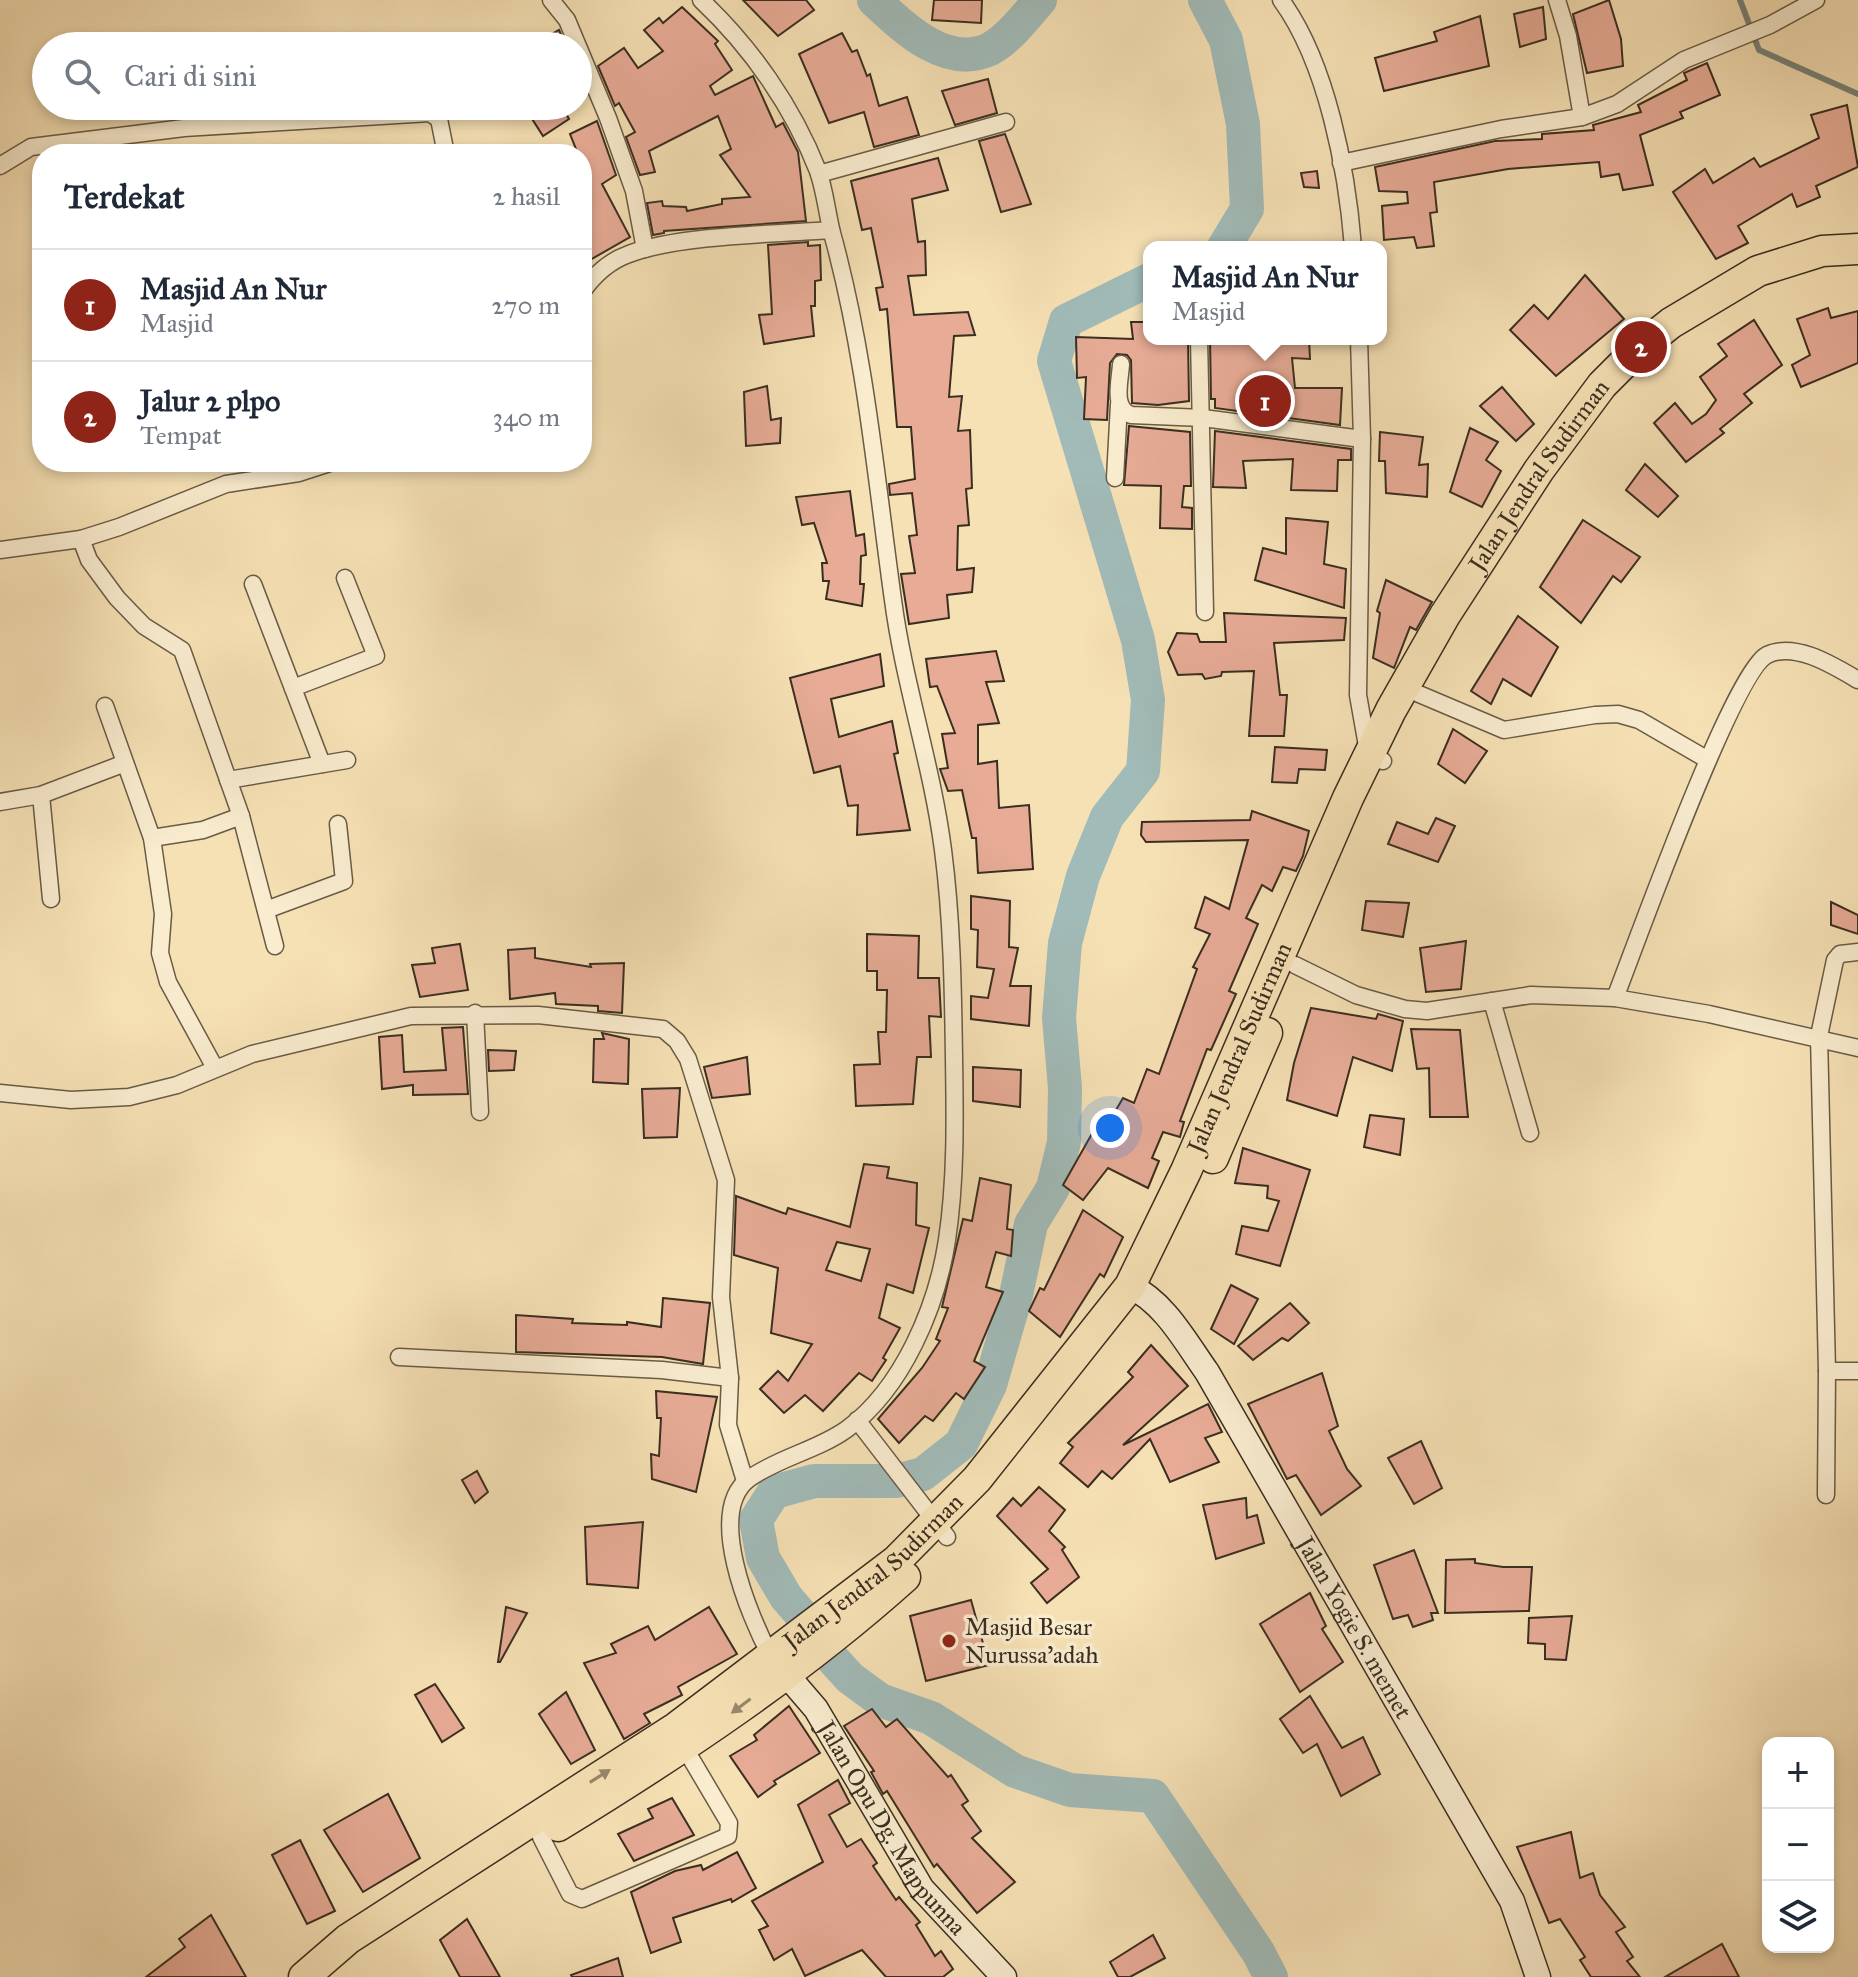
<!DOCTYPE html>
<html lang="id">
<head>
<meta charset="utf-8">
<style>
	:root { --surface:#fff; --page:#f6f6f7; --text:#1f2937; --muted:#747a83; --line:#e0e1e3; --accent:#8f2418 }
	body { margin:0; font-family:"IM FELL Great Primer",serif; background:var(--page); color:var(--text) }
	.controls { position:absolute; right:24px; bottom:24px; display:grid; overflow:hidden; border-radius:16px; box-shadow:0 4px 12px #0003 }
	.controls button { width:72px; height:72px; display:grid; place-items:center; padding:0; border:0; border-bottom:2px solid var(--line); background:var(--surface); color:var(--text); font:40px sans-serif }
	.you { position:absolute; left:1110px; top:1128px; width:28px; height:28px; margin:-20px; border:6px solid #fff; border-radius:50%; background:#1a73e8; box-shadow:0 0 0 12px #1a73e833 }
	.badge { display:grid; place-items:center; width:52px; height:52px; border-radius:50%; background:var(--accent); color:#fff; font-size:26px; font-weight:700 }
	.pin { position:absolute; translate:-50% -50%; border:4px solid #fff; box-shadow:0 2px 8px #0006 }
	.popup { position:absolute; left:1143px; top:241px; width:244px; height:104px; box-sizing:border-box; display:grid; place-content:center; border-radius:16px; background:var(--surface); filter:drop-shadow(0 2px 6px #0005); font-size:26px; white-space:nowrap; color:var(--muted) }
	.popup b { font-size:30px; color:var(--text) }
	.popup::after { content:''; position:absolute; left:50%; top:100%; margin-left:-16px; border:16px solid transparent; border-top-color:var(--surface) }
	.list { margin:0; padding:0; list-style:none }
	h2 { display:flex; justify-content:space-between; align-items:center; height:104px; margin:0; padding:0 32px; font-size:34px }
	h2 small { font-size:26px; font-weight:400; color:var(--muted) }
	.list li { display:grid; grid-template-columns:52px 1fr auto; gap:24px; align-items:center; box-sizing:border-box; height:112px; padding:0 32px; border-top:2px solid var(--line) }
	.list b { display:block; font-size:30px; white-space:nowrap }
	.list p { margin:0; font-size:26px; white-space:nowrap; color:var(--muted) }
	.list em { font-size:26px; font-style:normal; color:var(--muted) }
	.icon { flex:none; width:44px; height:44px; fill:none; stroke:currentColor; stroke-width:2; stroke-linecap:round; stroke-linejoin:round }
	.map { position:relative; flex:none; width:1858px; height:1977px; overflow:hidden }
	.search { position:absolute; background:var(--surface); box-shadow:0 4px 12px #0003; left:32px; top:32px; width:560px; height:88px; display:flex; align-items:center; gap:20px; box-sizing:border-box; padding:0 28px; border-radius:44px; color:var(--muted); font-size:30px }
	.panel { position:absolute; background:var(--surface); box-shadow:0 4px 12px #0003; left:32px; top:144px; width:560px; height:328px; border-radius:32px }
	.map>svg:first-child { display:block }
</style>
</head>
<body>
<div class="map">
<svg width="1858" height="1977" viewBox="0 0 1858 1977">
	<rect width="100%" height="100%" fill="#f6e1b5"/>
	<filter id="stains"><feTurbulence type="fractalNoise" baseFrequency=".0025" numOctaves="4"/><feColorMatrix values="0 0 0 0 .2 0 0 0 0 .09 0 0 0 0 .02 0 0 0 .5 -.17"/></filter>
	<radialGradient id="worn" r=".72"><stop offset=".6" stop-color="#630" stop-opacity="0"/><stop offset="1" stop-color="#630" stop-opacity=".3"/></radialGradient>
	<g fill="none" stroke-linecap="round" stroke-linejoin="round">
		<!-- stream -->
		<polyline stroke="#78837b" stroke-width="6" points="1740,0 1759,50 1858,94"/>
		<!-- river -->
		<g stroke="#a1bbb8" stroke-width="34">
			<path d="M874 0C903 27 946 70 990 49 1009 39 1026 16 1040 0"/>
			<polyline points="1205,0 1226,40 1243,124 1247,209 1224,247"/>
			<polyline points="1149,280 1066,321 1054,361 1138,640 1148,700 1143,771 1107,817 1083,876 1065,943 1059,1018 1065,1088 1064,1142 1053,1188 1031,1224 1016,1295 990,1385 961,1444 923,1474 896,1481 814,1481 774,1492 756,1520 763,1558 786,1597 810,1625 821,1646 850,1678 880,1700 931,1718 1015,1771 1070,1790 1153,1796 1258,1952 1271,1977"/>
		</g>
	</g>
	<!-- building -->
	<g fill="#e7ab96" stroke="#3a2e20" stroke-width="2" fill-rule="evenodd">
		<polygon points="743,0 806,0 814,10 778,36"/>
		<polygon points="934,0 982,0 981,23 932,20"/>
		<polygon points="1609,0 1621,39 1623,66 1587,73 1573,14"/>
		<polygon points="682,7 718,41 715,44 732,70 710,86 715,95 753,76 776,127 783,123 798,152 806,221 664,231 664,233 653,235 647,203 662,201 663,206 686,207 687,211 722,204 722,199 750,197 720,155 731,149 718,116 649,151 655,172 640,175 626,137 635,132 619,103 615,106 598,66 624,48 638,68 663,51 644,30 659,18 663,23"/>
		<polygon points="1543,7 1546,39 1520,47 1514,14"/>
		<polygon points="1480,16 1489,66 1384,91 1375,58 1437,41 1434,32"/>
		<polygon points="559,30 566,46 531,46"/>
		<polygon points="842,33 852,52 857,50 867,76 870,74 879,106 907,97 919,135 874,147 864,112 829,123 799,54"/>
		<polygon points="1707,63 1720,95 1680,112 1683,118 1640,135 1653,185 1623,190 1619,174 1601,177 1599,162 1508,169 1434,182 1437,212 1430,213 1434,246 1417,248 1414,237 1384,240 1382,206 1408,203 1407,192 1379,191 1375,167 1495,141 1542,139 1542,134 1594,130 1593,125 1641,112 1638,105 1687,80 1684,73"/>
		<polygon points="988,79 997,113 955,125 942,91"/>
		<polygon points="1847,105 1858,167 1816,186 1820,197 1797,207 1792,194 1738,226 1748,243 1716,259 1673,192 1705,169 1713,183 1754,158 1760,167 1819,138 1811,115"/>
		<polygon points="541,106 562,106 569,119 543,136 529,114"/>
		<polygon points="597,121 616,175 602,184 630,237 590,260 582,247 582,154 578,154 570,134"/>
		<polygon points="1005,134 1031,204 1001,212 979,141"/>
		<polygon points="938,158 948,190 912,199 918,242 925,241 926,275 908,276 914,315 968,312 975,335 954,336 949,397 962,396 958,431 970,430 972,488 966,489 969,525 958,526 957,570 974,568 972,592 947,595 949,618 909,624 901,574 915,573 909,536 917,535 912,493 890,495 889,484 915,479 911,427 897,427 887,309 880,310 876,288 883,287 871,228 862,230 851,181"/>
		<polygon points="1317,171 1319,188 1304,187 1301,173"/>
		<polygon points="808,242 808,246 820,245 821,280 815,281 815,306 811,306 814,336 764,344 759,315 772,314 768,245"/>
		<polygon points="1585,275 1624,319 1556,376 1510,330 1534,305 1548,319"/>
		<polygon points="1828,308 1831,318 1858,311 1858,363 1801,387 1792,365 1810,355 1797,319"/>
		<polygon points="1754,320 1782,365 1744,394 1752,403 1720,429 1724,433 1686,462 1654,423 1675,403 1692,424 1706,414 1716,400 1700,377 1727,356 1718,344"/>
		<polygon points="1131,322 1149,322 1149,339 1188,339 1189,401 1158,405 1132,403 1131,360 1127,355 1117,354 1110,363 1107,420 1084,419 1086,377 1077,378 1076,337 1133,339"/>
		<polygon points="1210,339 1309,339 1310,359 1292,358 1295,388 1342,388 1340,425 1215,408 1215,399 1211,399"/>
		<polygon points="767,386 771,420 781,418 780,443 746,446 744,392"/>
		<polygon points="1502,387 1534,424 1516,441 1480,406"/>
		<polygon points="1129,426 1190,432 1191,486 1184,486 1182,507 1192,508 1192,529 1160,528 1161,486 1124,485"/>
		<polygon points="1470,428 1498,442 1486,460 1501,471 1482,507 1450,492"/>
		<polygon points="1215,431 1351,449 1351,460 1338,460 1337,491 1291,490 1293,459 1243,461 1246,488 1213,487"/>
		<polygon points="1380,432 1423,437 1419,465 1428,464 1427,497 1386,493 1385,461 1379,461"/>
		<polygon points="1645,464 1678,496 1658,517 1626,490"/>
		<polygon points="850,491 856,536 864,534 866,555 861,556 860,584 864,584 862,606 826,599 829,581 823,581 822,563 827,563 814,523 802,525 796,497"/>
		<polygon points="1286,518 1328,522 1324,564 1346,569 1344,608 1255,580 1263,548 1286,554"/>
		<polygon points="1583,520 1640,557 1621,582 1613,576 1581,623 1540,587"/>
		<polygon points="1386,580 1432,602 1416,630 1410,627 1394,668 1373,658 1380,613 1377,611"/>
		<polygon points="1224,613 1346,618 1344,640 1274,643 1280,695 1287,695 1284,736 1249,736 1254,671 1222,672 1221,676 1205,679 1202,674 1178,675 1168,652 1177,633 1197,634 1200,642 1226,642"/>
		<polygon points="1518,616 1558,647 1531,696 1503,679 1491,704 1471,691"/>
		<polygon points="996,651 1004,681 986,682 999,723 978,725 978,764 997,761 999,808 1029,805 1033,869 978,873 976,838 972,838 962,790 948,791 940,769 948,768 942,734 955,733 937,686 930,687 926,659"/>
		<polygon points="880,654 884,686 831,699 839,737 892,721 898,753 894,754 910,830 857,835 858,805 848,806 840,766 814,773 790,678"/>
		<polygon points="1453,729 1487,751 1465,783 1438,764"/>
		<polygon points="1275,747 1327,750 1325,770 1299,769 1297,783 1272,782"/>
		<polygon points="1252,811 1309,831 1303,856 1296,871 1283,867 1272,891 1262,885 1246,918 1258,924 1229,991 1236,994 1211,1050 1207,1049 1180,1121 1184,1122 1180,1137 1163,1132 1152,1158 1159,1161 1148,1188 1108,1168 1083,1200 1063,1185 1094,1130 1102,1134 1123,1098 1134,1103 1147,1069 1159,1074 1197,969 1193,967 1210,934 1195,928 1205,897 1229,909 1248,840 1146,842 1141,835 1142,822 1250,820"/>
		<polygon points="1436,818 1455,826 1438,862 1388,844 1397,822 1428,834"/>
		<polygon points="971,896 1010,901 1009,947 1018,948 1010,986 1031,986 1029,1026 971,1019 971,996 988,998 994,969 977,967 978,930 971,929"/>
		<polygon points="1366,901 1409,903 1403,937 1362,930"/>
		<polygon points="1831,902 1858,915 1858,934 1831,925"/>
		<polygon points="867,934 919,936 918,978 939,978 941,1017 929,1016 931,1057 917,1057 913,1104 856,1106 854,1065 880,1064 878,1032 886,1032 887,990 877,990 877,971 867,971"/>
		<polygon points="1466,941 1461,989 1426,992 1420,948"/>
		<polygon points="460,944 468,990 420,997 412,965 435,963 432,948"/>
		<polygon points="535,948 535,958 591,967 590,964 624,963 622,1013 598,1011 598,1006 556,1004 555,993 510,999 508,950"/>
		<polygon points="1311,1008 1376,1019 1378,1014 1403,1021 1392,1071 1353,1057 1337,1116 1287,1100 1294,1063"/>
		<polygon points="463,1027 468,1094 413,1095 413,1085 382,1089 379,1037 402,1035 404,1072 446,1070 442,1028"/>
		<polygon points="1411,1029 1460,1030 1468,1117 1430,1117 1429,1068 1417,1069"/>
		<polygon points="602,1033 629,1039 628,1084 593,1082 594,1039 604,1039"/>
		<polygon points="488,1050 516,1051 514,1070 489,1071"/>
		<polygon points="747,1057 750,1094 712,1098 704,1067"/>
		<polygon points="973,1067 1021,1070 1020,1107 973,1101"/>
		<polygon points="680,1088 677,1137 644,1138 642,1089"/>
		<polygon points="1370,1115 1404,1119 1400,1155 1364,1147"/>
		<polygon points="1243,1148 1310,1170 1280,1266 1236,1254 1242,1226 1268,1231 1279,1201 1267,1198 1268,1186 1235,1183"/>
		<path d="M864 1164 889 1167 887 1178 917 1183 916 1225 929 1228 913 1293 887 1284 879 1318 900 1328 883 1358 886 1360 872 1381 859 1373 823 1411 805 1395 784 1413 760 1389 778 1371 788 1381 812 1344 771 1333 778 1268 734 1255 736 1196 786 1214 788 1208 850 1227ZM837 1242 870 1249 861 1281 826 1270Z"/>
		<polygon points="980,1178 1011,1185 1007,1229 1013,1230 1011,1256 996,1252 986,1287 1003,1292 974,1361 985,1367 964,1399 956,1393 933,1421 925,1416 899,1443 878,1419 922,1368 940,1341 936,1339 948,1308 942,1307 963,1219 972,1221"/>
		<polygon points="1083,1210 1123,1237 1104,1277 1100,1274 1060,1337 1029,1311 1040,1288 1044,1290"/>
		<polygon points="1231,1285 1258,1299 1234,1344 1211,1329"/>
		<polygon points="663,1298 710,1303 703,1364 662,1357 516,1352 516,1315 573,1319 572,1323 627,1325 627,1322 661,1327"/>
		<polygon points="1290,1303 1309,1323 1288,1341 1282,1338 1253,1360 1238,1346"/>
		<polygon points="1151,1345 1188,1386 1123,1445 1208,1404 1222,1432 1205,1438 1219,1462 1170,1482 1150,1439 1112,1479 1102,1471 1088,1487 1060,1463 1073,1447 1068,1443 1133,1377 1128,1372"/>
		<polygon points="1322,1373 1338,1426 1329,1431 1347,1469 1361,1486 1321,1515 1296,1475 1287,1479 1248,1404"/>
		<polygon points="656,1391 717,1397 696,1492 652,1479 651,1454 659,1456 661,1418 657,1418"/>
		<polygon points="1421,1441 1442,1488 1414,1504 1388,1458"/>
		<polygon points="477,1471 488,1492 475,1503 462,1480"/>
		<polygon points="1039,1487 1065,1510 1049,1531 1065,1547 1062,1550 1079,1577 1047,1603 1031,1583 1048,1569 997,1516 1013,1498 1021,1506"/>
		<polygon points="1246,1498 1247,1518 1257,1515 1264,1543 1216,1559 1203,1505"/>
		<polygon points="643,1522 638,1588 587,1584 585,1527"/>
		<polygon points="1414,1550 1438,1613 1431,1613 1433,1620 1413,1627 1408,1615 1393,1619 1374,1565"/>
		<polygon points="1475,1559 1475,1563 1503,1567 1532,1567 1529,1611 1445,1613 1446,1560"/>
		<polygon points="1310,1593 1326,1626 1322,1629 1343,1662 1300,1692 1260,1624"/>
		<polygon points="971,1600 989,1665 926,1681 910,1616"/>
		<polygon points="506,1607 527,1613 500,1662 498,1662"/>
		<polygon points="709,1607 737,1654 678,1687 682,1695 644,1714 650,1723 624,1739 584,1663 616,1653 611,1644 648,1626 655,1640"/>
		<polygon points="1572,1616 1566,1660 1545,1659 1545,1644 1528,1643 1529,1618"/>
		<polygon points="435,1684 464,1728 442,1742 415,1695"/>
		<polygon points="566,1692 595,1750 571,1764 539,1714"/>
		<polygon points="1310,1696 1342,1748 1363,1737 1380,1774 1341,1796 1317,1744 1303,1753 1280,1719"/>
		<polygon points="789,1706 820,1753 774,1781 776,1784 758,1797 730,1756 757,1740 754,1735"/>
		<polygon points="872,1709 886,1727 897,1719 948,1777 951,1775 968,1801 962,1805 981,1831 972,1838 1015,1882 977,1913 937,1864 934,1867 887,1791 883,1794 871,1772 874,1771 844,1726"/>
		<polygon points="838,1780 850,1803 829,1815 847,1847 861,1839 877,1863 873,1866 896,1900 899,1897 920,1922 916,1925 935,1956 941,1951 953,1969 943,1977 886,1977 862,1950 805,1976 792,1949 774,1960 759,1930 768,1926 752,1901 823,1862 798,1805"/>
		<polygon points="388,1794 420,1858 363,1892 324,1830"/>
		<polygon points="672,1798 694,1835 634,1861 618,1834 653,1818 648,1809"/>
		<polygon points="1571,1832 1580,1878 1593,1873 1600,1895 1625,1927 1616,1932 1633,1957 1627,1961 1640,1977 1591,1977 1580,1960 1585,1957 1560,1919 1549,1923 1517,1847"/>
		<polygon points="300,1840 335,1911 307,1924 272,1855"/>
		<polygon points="737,1852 756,1888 732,1902 731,1899 673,1918 681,1942 651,1953 631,1892 675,1871 701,1865 703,1870"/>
		<polygon points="211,1915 246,1977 146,1977 185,1947 179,1939"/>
		<polygon points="467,1919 500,1977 460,1977 440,1940"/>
		<polygon points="1153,1935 1165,1958 1130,1977 1118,1977 1110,1962"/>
		<polygon points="1722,1944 1739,1977 1665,1977"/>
		<polygon points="618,1958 623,1977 572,1977 571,1975"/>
	</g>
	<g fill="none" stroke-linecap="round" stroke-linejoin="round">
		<defs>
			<g id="street">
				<polyline points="551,0 567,20 608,118 634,191 645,249"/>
				<path d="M701 0C751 47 793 107 818 171 825 191 827 213 832 233 865 352 876 478 893 600 904 684 932 765 943 850 952 919 953 989 954 1058 955 1118 956 1180 947 1240 937 1306 903 1388 847 1429 818 1450 780 1457 750 1478 704 1510 750 1617 770 1655"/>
				<path d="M1281 0C1327 63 1347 170 1353 247"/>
				<polyline points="1557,0 1568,36 1582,117"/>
				<polyline points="1341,163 1501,129 1582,117 1617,104 1684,60 1770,25 1816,0"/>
				<polyline points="0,166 31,147 184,128 430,113 439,119 446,154"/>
				<polyline points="819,174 1006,122"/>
				<path d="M582 292C594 275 609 261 629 254 679 235 776 234 831 230"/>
				<polyline points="1199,339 1205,612"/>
				<polyline points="1359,339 1362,439 1358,695 1369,757 1383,761"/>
				<path d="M1121 364C1120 382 1112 408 1131 415L1203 418 1362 439"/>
				<polyline points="1115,478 1119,404"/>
				<polyline points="81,539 89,560 117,598 144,626 182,650 241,816 275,946"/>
				<polyline points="0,550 81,539 119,527 226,484 299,473 333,462"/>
				<polyline points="253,584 322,764"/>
				<polyline points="293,688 376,656 345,578"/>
				<polyline points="1419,694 1504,730 1595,715 1618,714 1639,720 1708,760"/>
				<polyline points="105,706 152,838 163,914 160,953 168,982 215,1068"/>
				<polyline points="228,780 347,760"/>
				<polyline points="41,795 51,899"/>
				<polyline points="0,802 41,795 125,763"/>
				<polyline points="152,838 203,830 241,816"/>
				<polyline points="266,910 344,881 338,824"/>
				<polyline points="1858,952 1840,954 1835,960 1819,1036 1827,1371 1858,1371"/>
				<polyline points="1295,965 1356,995 1405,1009 1427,1011 1531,995 1615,998 1709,1014 1858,1048"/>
				<path d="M1615 998C1635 947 1733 672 1767 655 1795 641 1834 666 1858 680"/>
				<polyline points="1492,1001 1530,1133"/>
				<polyline points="475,1013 480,1112"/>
				<polyline points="0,1093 71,1100 129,1097 177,1085 252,1054 411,1016 538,1015 663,1029 677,1041 688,1059 726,1180 721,1297 730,1378"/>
				<polyline points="399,1357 662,1370 730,1378 728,1425 745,1481"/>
				<polyline points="857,1420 947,1537"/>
				<polyline points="1826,1495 1827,1371"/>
				<polyline points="541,1837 570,1894 582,1899 728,1836 729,1823 680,1740"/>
			</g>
			<g id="secondary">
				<path id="s1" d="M1130 1286C1165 1303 1185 1341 1207 1372L1512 1901 1538 1977"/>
				<path id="s2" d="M774 1660 816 1709 922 1889 1004 1977"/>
			</g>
			<g id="highway">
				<polyline points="1213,1158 1267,1033"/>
				<path d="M558 1826C679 1752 799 1672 905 1577"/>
				<path id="s3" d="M304 1977 348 1939 677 1727 896 1561 977 1479 1130 1286 1186 1171 1348 798 1391 710 1445 615 1539 470 1602 385 1637 350 1671 323 1758 271 1822 251 1858 249"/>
			</g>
		</defs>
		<!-- street casing -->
		<use href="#street" stroke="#695b45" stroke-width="19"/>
		<!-- secondary casing -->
		<use href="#secondary" stroke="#3a2e20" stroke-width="27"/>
		<!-- highway casing -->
		<use href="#highway" stroke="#3a2e20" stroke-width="33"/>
		<!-- street -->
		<use href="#street" stroke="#f9eccf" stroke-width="16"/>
		<!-- secondary -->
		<use href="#secondary" stroke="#f9eccf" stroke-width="24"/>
		<!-- highway -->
		<use href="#highway" stroke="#f6e1b5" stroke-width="30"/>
	</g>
	<!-- one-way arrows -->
	<defs><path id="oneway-solid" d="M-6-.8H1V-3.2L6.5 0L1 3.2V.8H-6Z" transform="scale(2)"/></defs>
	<g fill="#98886a">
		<use href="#oneway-solid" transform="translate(741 1706) rotate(143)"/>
		<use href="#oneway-solid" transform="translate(600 1776) rotate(-32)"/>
	</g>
	<!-- markers -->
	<circle fill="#8f2418" stroke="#f9eccf" stroke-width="3" cx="949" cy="1641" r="8"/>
	<g text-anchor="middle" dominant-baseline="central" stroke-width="7" stroke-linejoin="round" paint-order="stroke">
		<!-- street labels -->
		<g font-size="24" fill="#3a2e20" stroke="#f9eccf">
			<text stroke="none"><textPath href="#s3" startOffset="1996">Jalan Jendral Sudirman</textPath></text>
			<text stroke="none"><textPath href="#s3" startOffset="1348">Jalan Jendral Sudirman</textPath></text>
			<text stroke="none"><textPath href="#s3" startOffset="700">Jalan Jendral Sudirman</textPath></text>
			<text stroke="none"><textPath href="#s1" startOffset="412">Jalan Yogie S. memet</textPath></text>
			<text stroke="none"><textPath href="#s2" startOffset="206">Jalan Opu Dg. Mappunna</textPath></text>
		</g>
		<!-- poi labels -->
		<g font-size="24" fill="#3a2e20" stroke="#f9eccf" text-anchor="start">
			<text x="965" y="1627">Masjid Besar<tspan x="965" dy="28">Nurussa'adah</tspan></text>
		</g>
	</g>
	<rect width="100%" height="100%" filter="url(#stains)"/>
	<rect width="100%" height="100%" fill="url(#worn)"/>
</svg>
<div class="controls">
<button>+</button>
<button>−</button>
<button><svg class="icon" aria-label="layers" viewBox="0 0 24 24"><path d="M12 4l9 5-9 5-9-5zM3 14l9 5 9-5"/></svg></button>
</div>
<div class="you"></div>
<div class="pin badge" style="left:1265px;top:401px">1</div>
<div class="popup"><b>Masjid An Nur</b>Masjid</div>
<div class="pin badge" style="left:1641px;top:347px">2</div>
<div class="search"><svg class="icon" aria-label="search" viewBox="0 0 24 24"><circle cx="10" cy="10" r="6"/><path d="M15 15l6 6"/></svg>Cari di sini</div>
<section class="panel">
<h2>Terdekat<small>2 hasil</small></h2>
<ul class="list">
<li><span class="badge">1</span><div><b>Masjid An Nur</b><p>Masjid</p></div><em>270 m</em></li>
<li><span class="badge">2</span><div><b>Jalur 2 plpo</b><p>Tempat</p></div><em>340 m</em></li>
</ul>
</section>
</div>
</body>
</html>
